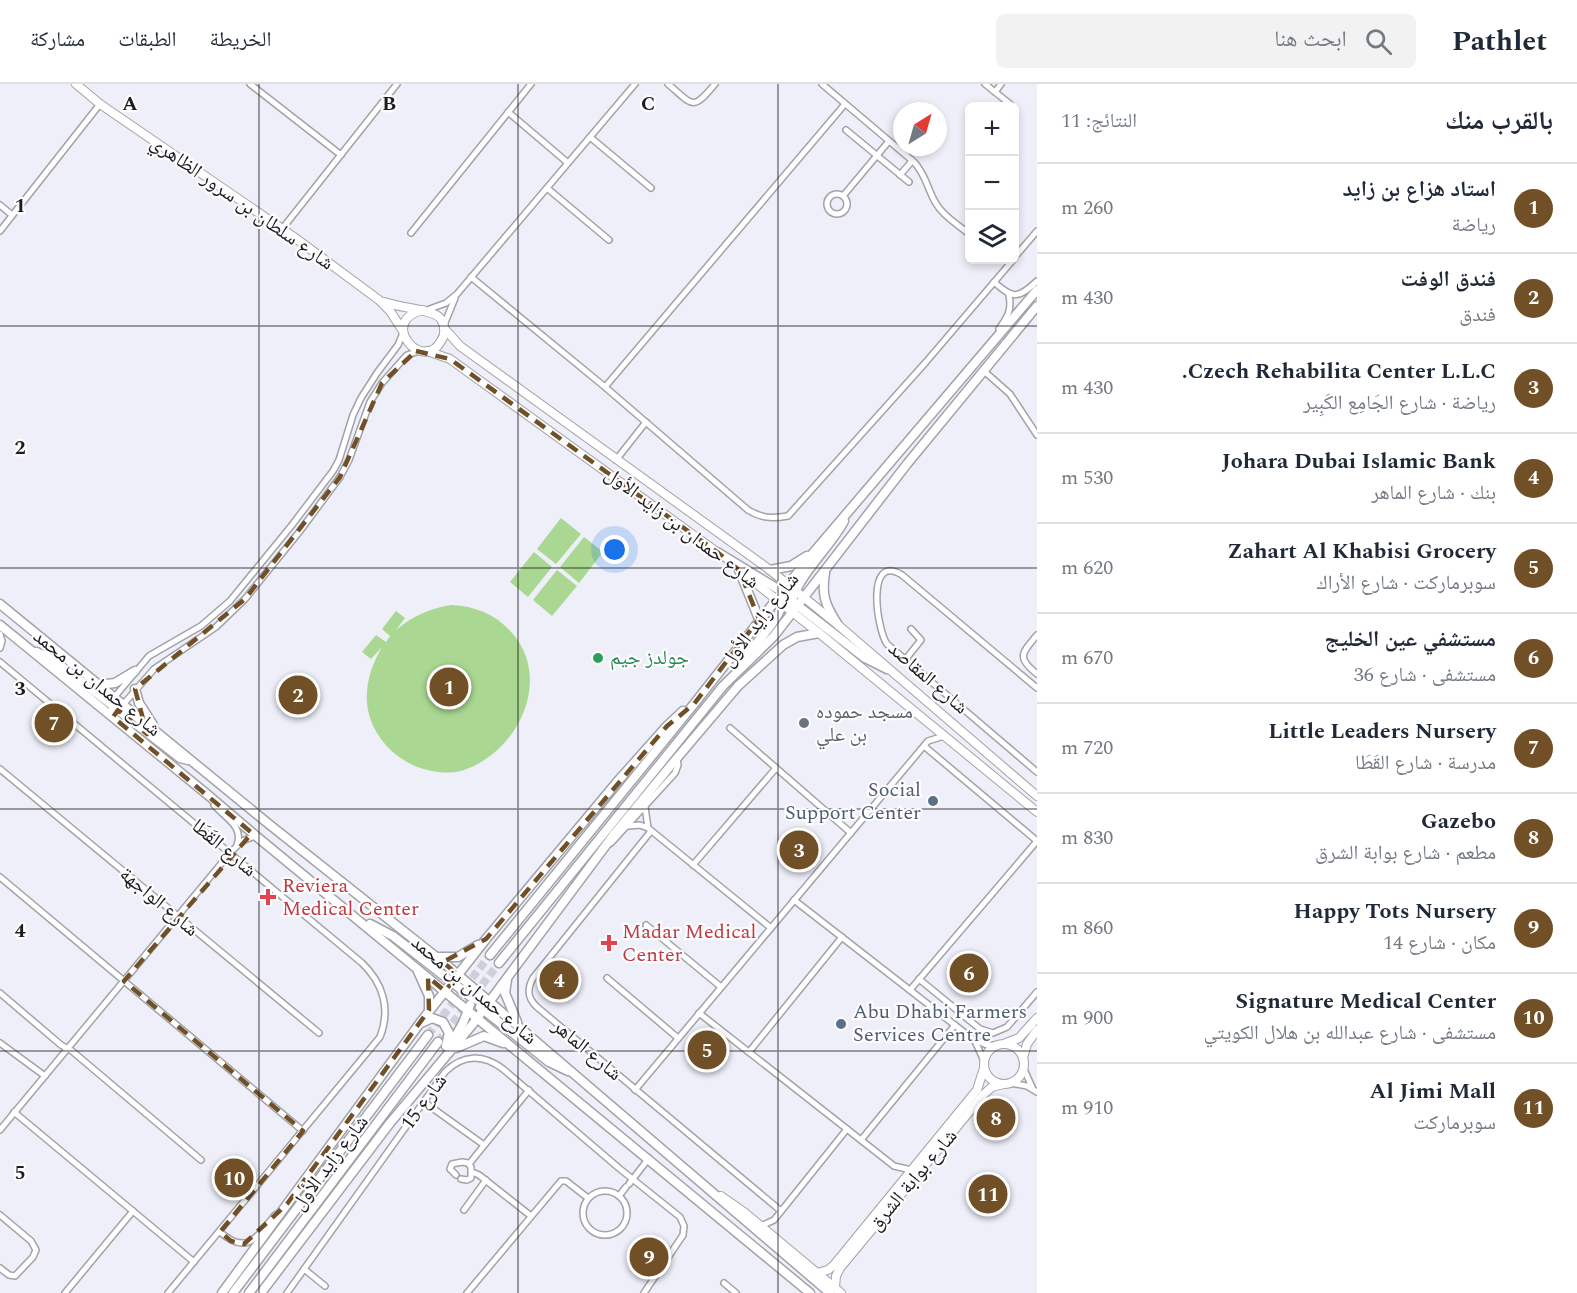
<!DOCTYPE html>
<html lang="ar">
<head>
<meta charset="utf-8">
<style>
	:root { --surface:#fff; --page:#f2f2f3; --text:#1f2937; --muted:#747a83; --line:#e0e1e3; --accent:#714f27 }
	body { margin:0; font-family:Spectral,"Noto Naskh Arabic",serif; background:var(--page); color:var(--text); direction:rtl }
	.controls { position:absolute; right:18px; top:18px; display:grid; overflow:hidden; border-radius:9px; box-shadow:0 3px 9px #0003 }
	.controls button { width:54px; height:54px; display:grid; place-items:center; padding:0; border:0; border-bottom:2px solid var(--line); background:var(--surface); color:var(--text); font:30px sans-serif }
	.compass { position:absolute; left:893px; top:18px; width:54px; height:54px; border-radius:50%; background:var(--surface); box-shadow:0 3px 9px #0003; rotate:37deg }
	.you { position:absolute; left:615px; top:466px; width:21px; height:21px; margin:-15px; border:4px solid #fff; border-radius:50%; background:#1a73e8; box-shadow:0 0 0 9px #1a73e833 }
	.badge { display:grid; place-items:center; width:39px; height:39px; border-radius:50%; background:var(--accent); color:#fff; font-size:20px; font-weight:700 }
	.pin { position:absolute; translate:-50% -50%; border:3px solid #fff; box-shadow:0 2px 6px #0006 }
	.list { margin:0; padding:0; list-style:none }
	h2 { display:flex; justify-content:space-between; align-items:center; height:78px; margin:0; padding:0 24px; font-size:26px }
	h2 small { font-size:20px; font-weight:400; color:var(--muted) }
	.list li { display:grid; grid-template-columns:39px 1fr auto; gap:18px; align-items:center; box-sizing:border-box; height:90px; padding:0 24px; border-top:2px solid var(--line) }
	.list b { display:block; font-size:22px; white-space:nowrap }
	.list p { margin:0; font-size:20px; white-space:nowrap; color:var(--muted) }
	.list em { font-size:20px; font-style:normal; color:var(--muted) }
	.icon { flex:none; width:33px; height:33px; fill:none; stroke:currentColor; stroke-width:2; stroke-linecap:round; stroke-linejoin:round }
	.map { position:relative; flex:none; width:1037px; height:1209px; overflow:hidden; direction:ltr }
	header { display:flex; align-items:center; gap:36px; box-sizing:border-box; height:84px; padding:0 30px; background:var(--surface); border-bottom:2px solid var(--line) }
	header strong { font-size:28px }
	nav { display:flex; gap:33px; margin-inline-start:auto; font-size:21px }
	.search { width:420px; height:54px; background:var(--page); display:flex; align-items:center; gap:15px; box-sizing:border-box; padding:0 21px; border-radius:9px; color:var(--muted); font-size:22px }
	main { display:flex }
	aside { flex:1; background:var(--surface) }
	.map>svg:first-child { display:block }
</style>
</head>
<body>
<header>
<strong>Pathlet</strong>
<div class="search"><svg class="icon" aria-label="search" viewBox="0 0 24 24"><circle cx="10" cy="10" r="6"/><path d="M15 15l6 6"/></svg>ابحث هنا</div>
<nav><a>الخريطة</a><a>الطبقات</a><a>مشاركة</a></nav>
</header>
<main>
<aside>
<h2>بالقرب منك<small>النتائج: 11</small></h2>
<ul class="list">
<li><span class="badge">1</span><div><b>استاد هزاع بن زايد</b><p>رياضة</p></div><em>260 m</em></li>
<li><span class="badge">2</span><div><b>فندق الوفت</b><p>فندق</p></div><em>430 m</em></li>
<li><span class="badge">3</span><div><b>Czech Rehabilita Center L.L.C.</b><p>رياضة · شارع الجَامِع الكَبِير</p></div><em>430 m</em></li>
<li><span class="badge">4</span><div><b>Johara Dubai Islamic Bank</b><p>بنك · شارع الماهر</p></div><em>530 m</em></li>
<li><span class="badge">5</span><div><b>Zahart Al Khabisi Grocery</b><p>سوبرماركت · شارع الأراك</p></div><em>620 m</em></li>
<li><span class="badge">6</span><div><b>مستشفي عين الخليج</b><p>مستشفى · شارع 36</p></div><em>670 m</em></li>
<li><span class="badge">7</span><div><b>Little Leaders Nursery</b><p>مدرسة · شارع القَطَا</p></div><em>720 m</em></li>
<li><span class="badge">8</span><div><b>Gazebo</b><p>مطعم · شارع بوابة الشرق</p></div><em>830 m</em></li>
<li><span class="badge">9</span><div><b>Happy Tots Nursery</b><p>مكان · شارع 14</p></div><em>860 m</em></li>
<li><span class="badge">10</span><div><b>Signature Medical Center</b><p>مستشفى · شارع عبدالله بن هلال الكويتي</p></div><em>900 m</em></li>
<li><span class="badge">11</span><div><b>Al Jimi Mall</b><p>سوبرماركت</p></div><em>910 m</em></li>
</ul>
</aside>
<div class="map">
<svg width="1037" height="1209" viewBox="0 0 1037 1209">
	<rect width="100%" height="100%" fill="#eeeff8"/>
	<!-- green -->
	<g fill="#aad892">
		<polygon points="561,434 581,450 556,480 537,465"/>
		<polygon points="584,453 603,468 579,499 560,483"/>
		<polygon points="534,468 552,483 528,513 510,498"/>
		<polygon points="557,486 577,502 552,532 533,516"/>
		<path d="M452 521C475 522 497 531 512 549 553 595 518 668 464 686 449 691 430 688 415 682 399 675 386 664 377 649 360 621 366 590 382 563L371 575 362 568 376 551 386 558 390 552 382 545 396 527 405 534 396 546C413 532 430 524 452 521Z"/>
	</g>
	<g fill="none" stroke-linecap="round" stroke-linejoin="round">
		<!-- primary-tunnel -->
		<g stroke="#cecfd8" stroke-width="8" stroke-dasharray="8 4" stroke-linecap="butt">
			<polyline points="428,951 490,871"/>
			<polyline points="438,958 499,879"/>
		</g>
		<defs>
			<g id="street">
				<polyline points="250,0 341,71"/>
				<path d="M668 0C693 21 692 28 715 0"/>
				<path d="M822 0 914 78C927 92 927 106 937 121 944 133 959 141 969 150"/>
				<polyline points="985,0 1010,20"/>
				<polyline points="995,8 1001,0"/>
				<polyline points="508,28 568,79"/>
				<polyline points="846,46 909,98"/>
				<polyline points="590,53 651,104"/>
				<polyline points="900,91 912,77"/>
				<polyline points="547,104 609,156"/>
				<circle cx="837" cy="120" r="10"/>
				<polyline points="843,112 889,57"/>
				<polyline points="0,121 12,131"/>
				<polyline points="282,145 397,0"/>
				<polyline points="0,147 100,20"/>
				<polyline points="411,149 531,0"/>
				<polyline points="1014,174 1037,147"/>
				<path d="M471 193 605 303 748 426C762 434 771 435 788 432L926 278 1013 176"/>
				<path d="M994 198C1013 215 1018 215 1037 197"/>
				<polyline points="427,226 446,219 457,210 635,0"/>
				<polyline points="444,241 455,214"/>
				<path d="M999 245C1008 232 1012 226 1009 211"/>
				<polyline points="984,287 1010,310 1037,351"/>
				<polyline points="605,303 845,20"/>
				<polyline points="616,376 646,338"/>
				<polyline points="0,550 2,557 0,564"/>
				<path d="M1037 551C1022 569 1016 573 1037 590"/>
				<polyline points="905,576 921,556 911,545"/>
				<path d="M0 578 362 879C383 899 391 925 380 953L168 1209"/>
				<path d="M1037 604 902 491C865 468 877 546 887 560L1037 688"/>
				<polyline points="112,616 149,572 201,542 230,517 292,441 333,387 339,376 353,331 361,314 377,289 398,261 403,249"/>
				<polyline points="121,623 154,585 216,543 245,515 300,447 340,393 349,376 370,318 382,299 407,271 419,267"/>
				<polyline points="730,644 851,749"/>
				<polyline points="924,662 1037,757"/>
				<polyline points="0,685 319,949"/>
				<path d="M214 721C225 734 244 742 237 761"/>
				<polyline points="645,723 648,744"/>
				<polyline points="628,742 640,741 648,744 771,844"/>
				<path d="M651 747 533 894C527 905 527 914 537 923L781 1127"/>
				<polyline points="611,759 675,689 678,681 677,674"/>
				<polyline points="693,781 776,684"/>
				<polyline points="0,793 303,1047"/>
				<polyline points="794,816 974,956 987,961 997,961"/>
				<polyline points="646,841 721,903"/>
				<polyline points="607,894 678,954"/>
				<polyline points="919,895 980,945 993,949 1007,943 1037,908"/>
				<polyline points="910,906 1037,757"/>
				<polyline points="0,909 61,961 72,967 201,1076"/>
				<polyline points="699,929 894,1082 911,1086"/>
				<polyline points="975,957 984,977"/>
				<polyline points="0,959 45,992"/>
				<polyline points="749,968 842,853"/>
				<polyline points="1023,983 1032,1003"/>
				<polyline points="1010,999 1027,1002 1037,1008"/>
				<polyline points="635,1006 928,657 944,652"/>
				<polyline points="424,1018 484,1061"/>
				<polyline points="14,1028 194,1178"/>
				<polyline points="0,1046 230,769 242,757 255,752"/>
				<polyline points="861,1056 955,941"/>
				<polyline points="469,1080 529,1006"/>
				<polyline points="472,1088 479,1091 531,1132"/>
				<polyline points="456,1091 450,1085 452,1080 462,1078 468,1079 471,1083 471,1094 467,1096 461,1095"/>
				<polyline points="629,1100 649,1074"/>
				<circle cx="605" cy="1129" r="22"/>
				<polyline points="619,1112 626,1103"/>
				<polyline points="464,1126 486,1096"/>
				<polyline points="0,1131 31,1157 36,1166 33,1173 15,1192 9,1191 0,1184"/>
				<polyline points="761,1142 774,1136 847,1045"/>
				<path d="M220 1148C247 1172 257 1153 275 1131"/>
				<polyline points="304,1185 325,1202"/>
				<polyline points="724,1199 736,1209"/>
				<polyline points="65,1209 133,1127"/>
				<path d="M287 1209 445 988C463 970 483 970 503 985L620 1085 680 1133 684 1142 683 1151 644 1209"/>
				<polyline points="467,1209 561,1097 566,1097 588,1114"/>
			</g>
			<g id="secondary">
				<polyline points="76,0 100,20 294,153 379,216 390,227 403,247"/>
				<path d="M384 218C399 224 434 225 441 235 445 242 446 250 441 257 423 290 377 237 423 226"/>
				<polyline points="444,244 460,262 770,486 838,541 1037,712"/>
				<polyline points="427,267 450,275 461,283 721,471"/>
				<polyline points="739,486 819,549 1037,728"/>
				<polyline points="1006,959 1019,954 1037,934"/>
				<circle cx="1004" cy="980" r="20"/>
				<polyline points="1023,974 1027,960 1037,946"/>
				<polyline points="721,1112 744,1128 841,1209"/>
				<polyline points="817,1189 828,1186 834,1181 977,1006 984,984"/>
				<polyline points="835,1203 836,1192 840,1184 984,1010 992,1003 1004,1000"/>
			</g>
			<g id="primary">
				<polyline points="717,468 786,510"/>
				<polyline points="739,486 759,535"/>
				<polyline points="770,486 791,482 807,472"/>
				<path d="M825 489C821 512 826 522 838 541"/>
				<polyline points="775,515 785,515 797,521 865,574 887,585"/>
				<polyline points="0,520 270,741 450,884 830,1209"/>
				<path d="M792 521C791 499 833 460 844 437"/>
				<polyline points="0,541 208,711 256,752 810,1209"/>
				<polyline points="37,568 52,575 112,621 118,623 123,620"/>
				<path d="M741 578C756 558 780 537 785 512"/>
				<polyline points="99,601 115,599 135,587"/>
				<polyline points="135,605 139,619 153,641"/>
				<polyline points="113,625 118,626 180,674 188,676"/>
				<polyline points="370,840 393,852 471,913 479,917 489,917"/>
				<polyline points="490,871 694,620 813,469 1037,206"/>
				<polyline points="437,873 458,873 478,861"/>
				<polyline points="499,879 723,602 774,552 907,380 1037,222"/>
				<polyline points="417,885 429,912 429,926"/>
				<polyline points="507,896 505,909 517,938"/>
				<polyline points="480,923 549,978 568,987"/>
				<polyline points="421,939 432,934 443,938 449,949 446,962"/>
				<polyline points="451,960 463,939 470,921"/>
				<polyline points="456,964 484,952 503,959"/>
				<polyline points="222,1209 420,939 486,855 617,698 667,642 683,627"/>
				<polyline points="233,1209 428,951"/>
				<polyline points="249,1209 438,958"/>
				<polyline points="261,1209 390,1039 472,941 615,749 677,674 738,602 783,561 797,553 819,549"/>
			</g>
		</defs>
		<!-- street casing -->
		<use href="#street" stroke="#a2a2aa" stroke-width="8"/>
		<!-- secondary casing -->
		<use href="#secondary" stroke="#a2a2aa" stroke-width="10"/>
		<!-- primary casing -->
		<use href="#primary" stroke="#a2a2aa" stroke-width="11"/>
		<!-- street -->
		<use href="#street" stroke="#fff" stroke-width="5"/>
		<!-- secondary -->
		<use href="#secondary" stroke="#fff" stroke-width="8"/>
		<!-- primary -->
		<use href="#primary" stroke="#fff" stroke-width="8"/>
	</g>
	<!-- marked area -->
	<path fill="none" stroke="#714f27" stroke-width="4.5" stroke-dasharray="12 8" stroke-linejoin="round" d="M416 267 450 275 717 468 739 486 759 535 694 620 667 642 486 855 443 878 458 891 445 907 428 893 429 926 287 1120 244 1160 231 1157 220 1148 303 1047 124 897 252 749 113 633 118 626 147 650 135 605 245 515 340 393 382 299Z"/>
	<!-- grid -->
	<path fill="none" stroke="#1c1c20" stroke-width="1.5" stroke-opacity="0.55" d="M259 0V1209M518 0V1209M778 0V1209M0 242H1037M0 484H1037M0 725H1037M0 967H1037"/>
	<!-- markers -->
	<circle fill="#2e9e5b" stroke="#fdfdfe" stroke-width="2" cx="598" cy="574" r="6"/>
	<circle fill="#6b7280" stroke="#fdfdfe" stroke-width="2" cx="804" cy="639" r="6"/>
	<g fill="#5c6f8a" stroke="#fdfdfe" stroke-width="2">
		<circle cx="933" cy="717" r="6"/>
		<circle cx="841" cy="940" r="6"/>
	</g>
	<g fill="#e0444e" stroke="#fdfdfe" stroke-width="2">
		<path d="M265 804h6v6h6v6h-6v6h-6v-6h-6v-6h6z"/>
		<path d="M606 850h6v6h6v6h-6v6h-6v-6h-6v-6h6z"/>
	</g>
	<g text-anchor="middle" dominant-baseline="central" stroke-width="4.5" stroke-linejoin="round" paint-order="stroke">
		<!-- street labels -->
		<g font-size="20" fill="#1c1c20" stroke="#fdfdfe">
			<text transform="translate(242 119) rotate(35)">شارع سلطان بن سرور الظاهري</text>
			<text transform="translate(682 444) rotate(37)">شارع حمدان بن زايد الأول</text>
			<text transform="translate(760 536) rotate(-52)">شارع زايد الأول</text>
			<text transform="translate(928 594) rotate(41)">شارع المقاصد</text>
			<text transform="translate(97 599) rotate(39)">شارع حمدان بن محمد</text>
			<text transform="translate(224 764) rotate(40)">شارع القَطَا</text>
			<text transform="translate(159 818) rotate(40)">شارع الواجهة</text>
			<text transform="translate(474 906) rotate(40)">شارع حمدان بن محمد</text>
			<text transform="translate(587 966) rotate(40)">شارع الماهر</text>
			<text transform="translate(424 1018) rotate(-54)">شارع 15</text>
			<text transform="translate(330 1079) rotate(-53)">شارع زايد الأول</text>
			<text transform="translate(913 1096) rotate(-50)">شارع بوابة الشرق</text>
		</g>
		<!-- leisure labels -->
		<g font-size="20" fill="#27864d" stroke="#fdfdfe" text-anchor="start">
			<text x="610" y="574">جولدز جيم</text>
		</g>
		<!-- worship labels -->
		<g font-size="20" fill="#5b616d" stroke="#fdfdfe" text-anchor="start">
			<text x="816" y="628">مسجد حموده<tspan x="816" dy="23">بن علي</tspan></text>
		</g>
		<!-- service labels -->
		<g font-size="20" fill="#4e5e75" stroke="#fdfdfe" text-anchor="end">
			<text x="921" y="706">Social<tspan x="921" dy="23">Support Center</tspan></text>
			<text x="853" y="928" text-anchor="start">Abu Dhabi Farmers<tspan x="853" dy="23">Services Centre</tspan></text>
		</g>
		<!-- health labels -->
		<g font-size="20" fill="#be3a42" stroke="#fdfdfe" text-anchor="start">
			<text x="282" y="802">Reviera<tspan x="282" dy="23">Medical Center</tspan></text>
			<text x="622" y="848">Madar Medical<tspan x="622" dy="23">Center</tspan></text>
		</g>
	</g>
	<g font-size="20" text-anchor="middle" font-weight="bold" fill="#1c1c20" stroke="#fdfdfe" stroke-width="4.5" stroke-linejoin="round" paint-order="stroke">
		<text x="130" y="26">A</text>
		<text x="389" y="26">B</text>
		<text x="648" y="26">C</text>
		<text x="20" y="128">1</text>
		<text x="20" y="370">2</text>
		<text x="20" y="611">3</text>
		<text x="20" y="853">4</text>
		<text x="20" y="1095">5</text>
	</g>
</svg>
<div class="controls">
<button>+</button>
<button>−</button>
<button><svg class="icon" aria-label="layers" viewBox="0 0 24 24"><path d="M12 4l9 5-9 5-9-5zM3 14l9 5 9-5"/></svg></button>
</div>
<svg class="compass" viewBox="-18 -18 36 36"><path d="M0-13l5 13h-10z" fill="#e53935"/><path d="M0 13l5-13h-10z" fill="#747a83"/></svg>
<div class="you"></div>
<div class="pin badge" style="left:449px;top:603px">1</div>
<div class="pin badge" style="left:298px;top:611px">2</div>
<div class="pin badge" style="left:799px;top:766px">3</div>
<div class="pin badge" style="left:559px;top:896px">4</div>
<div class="pin badge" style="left:707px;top:966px">5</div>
<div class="pin badge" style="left:969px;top:889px">6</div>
<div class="pin badge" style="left:54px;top:639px">7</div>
<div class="pin badge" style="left:996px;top:1034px">8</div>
<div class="pin badge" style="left:649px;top:1173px">9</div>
<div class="pin badge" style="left:234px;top:1094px">10</div>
<div class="pin badge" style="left:988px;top:1110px">11</div>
</div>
</main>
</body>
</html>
